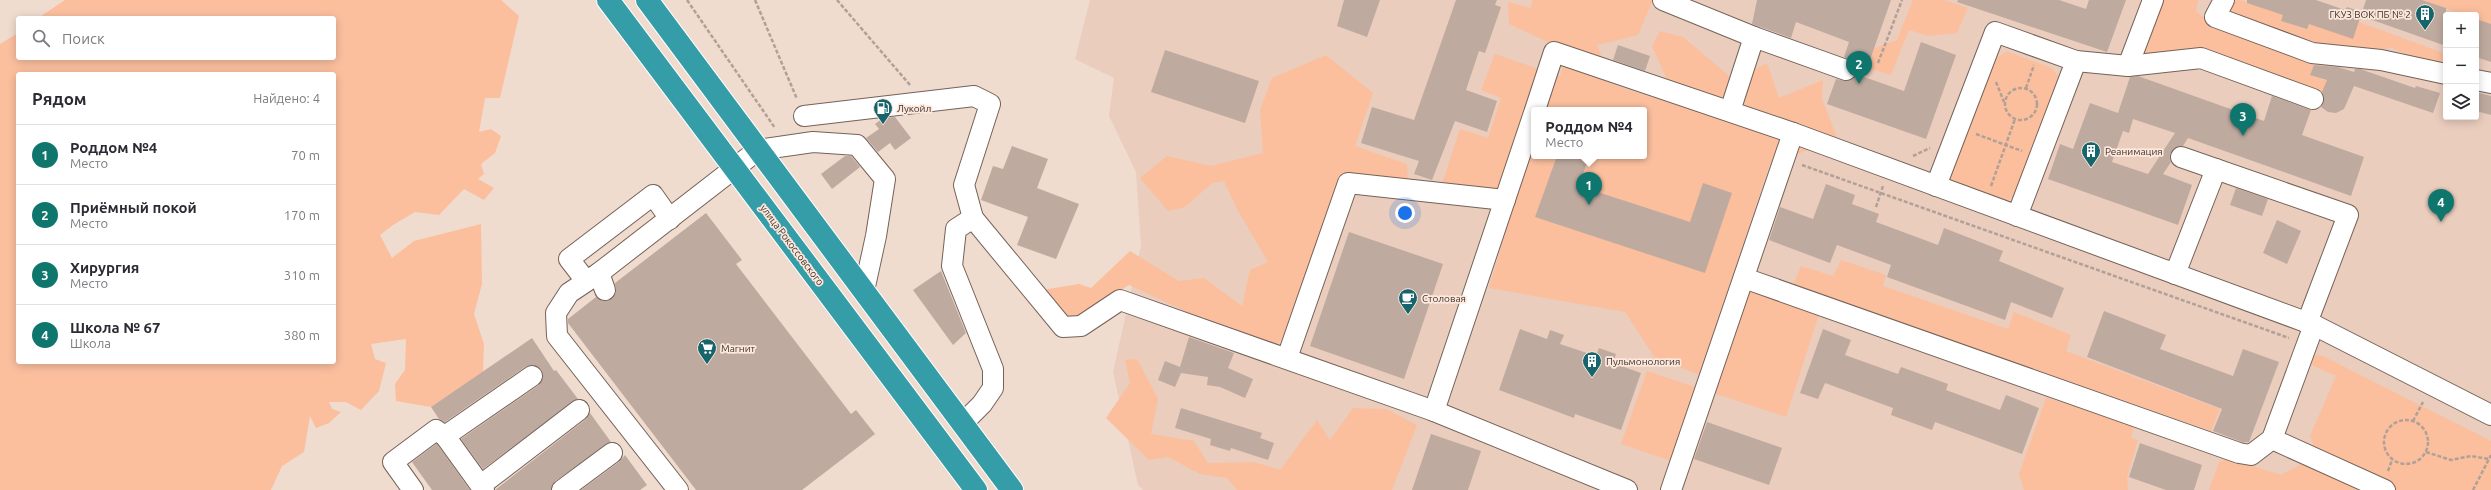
<!DOCTYPE html>
<html lang="ru">
<head>
<meta charset="utf-8">
<style>
	:root { --surface:#fff; --page:#f7f7f7; --text:#2b2b33; --muted:#7c7c81; --line:#e1e1e2; --accent:#0f766e }
	body { margin:0; font-family:Ubuntu,sans-serif; background:var(--page); color:var(--text) }
	.controls { position:absolute; right:12px; top:12px; display:grid; overflow:hidden; border-radius:4px; box-shadow:0 2px 10px #0003 }
	.controls button { width:36px; height:36px; display:grid; place-items:center; padding:0; border:0; border-bottom:1px solid var(--line); background:var(--surface); color:var(--text); font:20px sans-serif }
	.you { position:absolute; left:1405px; top:213px; width:14px; height:14px; margin:-10px; border:3px solid #fff; border-radius:50%; background:#1a73e8; box-shadow:0 0 0 6px #1a73e833 }
	.badge { display:grid; place-items:center; width:26px; height:26px; border-radius:50%; background:var(--accent); color:#fff; font-size:13px; font-weight:700 }
	.pin { position:absolute; translate:-50% -33px; filter:drop-shadow(0 1px 2px #0008) }
	.pin::after { content:''; position:absolute; top:21px; width:14px; height:12px; background:inherit; clip-path:polygon(0 0,100% 0,50% 100%) }
	.popup { position:absolute; left:1531px; top:107px; width:116px; height:52px; box-sizing:border-box; display:grid; place-content:center; border-radius:4px; background:var(--surface); filter:drop-shadow(0 1px 3px #0005); font-size:13px; white-space:nowrap; color:var(--muted) }
	.popup b { font-size:15px; color:var(--text) }
	.popup::after { content:''; position:absolute; left:50%; top:100%; margin-left:-8px; border:8px solid transparent; border-top-color:var(--surface) }
	.list { margin:0; padding:0; list-style:none }
	h2 { display:flex; justify-content:space-between; align-items:center; height:52px; margin:0; padding:0 16px; font-size:17px }
	h2 small { font-size:13px; font-weight:400; color:var(--muted) }
	.list li { display:grid; grid-template-columns:26px 1fr auto; gap:12px; align-items:center; box-sizing:border-box; height:60px; padding:0 16px; border-top:1px solid var(--line) }
	.list b { display:block; font-size:15px; white-space:nowrap }
	.list p { margin:0; font-size:13px; white-space:nowrap; color:var(--muted) }
	.list em { font-size:13px; font-style:normal; color:var(--muted) }
	.icon { flex:none; width:22px; height:22px; fill:none; stroke:currentColor; stroke-width:2; stroke-linecap:round; stroke-linejoin:round }
	.map { position:relative; flex:none; width:2491px; height:490px; overflow:hidden }
	.search { position:absolute; background:var(--surface); box-shadow:0 2px 10px #0003; left:16px; top:16px; width:320px; height:44px; display:flex; align-items:center; gap:10px; box-sizing:border-box; padding:0 14px; border-radius:4px; color:var(--muted); font-size:15px }
	.panel { position:absolute; background:var(--surface); box-shadow:0 2px 10px #0003; left:16px; top:72px; width:320px; height:292px; border-radius:4px }
	.map>svg:first-child { display:block }
</style>
</head>
<body>
<div class="map">
<svg width="2491" height="490" viewBox="0 0 2491 490">
	<rect width="100%" height="100%" fill="#f0dbcf"/>
	<!-- built -->
	<path fill="#eacdbd" fill-rule="evenodd" d="M1090 0H2491V490H1143L1138 485 1113 372 1141 246 1136 172 1109 116 1114 78 1075 59ZM2446 15H2476V117H2446ZM1534 110H1644V156H1534Z"/>
	<!-- green -->
	<g fill="#fbbf9e" fill-rule="evenodd">
		<path d="M65 0H501L519 16 500 98H485L479 132 491 129 501 136 495 153 481 164 484 174 478 179 494 188 484 200 464 189 439 215 415 212 393 225 380 235 392 258 414 241 481 224 482 284 474 314 484 344 483 372 431 407 396 401 395 384 405 370 406 339 371 344 375 359 386 363 379 391 361 410 346 402H329L332 409 341 412 329 423 316 428 310 416 304 452 282 466 271 490H0V44L18 33V58H334V18H38ZM18 74H334V362H18Z"/>
		<path d="M1533 0H1653L1638 35 1597 45 1612 84 1654 98 1668 82 1652 46 1660 31 1683 37 1734 80 1767 63 1779 98 1823 80 1822 98 1837 138 1769 166 1700 375 1655 358 1625 312 1489 288 1517 193 1442 184 1460 129 1488 138 1501 98 1481 90 1495 54 1560 76 1567 51 1509 24 1508 2 1530 8ZM1534 110H1644V156H1534Z"/>
		<polygon points="1913,0 1945,0 1968,8 1957,33 1929,36 1909,30 1891,75 1859,65 1864,52 1897,40"/>
		<path d="M2157 0H2198L2196 11 2213 25 2233 0H2240L2283 15 2281 21 2307 29 2309 24 2359 22 2446 54 2436 68 2392 48 2315 60 2311 75 2339 85C2326 84 2324 88 2319 99L2272 75 2137 59Z"/>
		<polygon points="2422,0 2491,0 2491,24 2476,19 2476,15 2465,15"/>
		<polygon points="2006,51 2052,68 2062,82 2023,191 2005,202 1948,180 1992,62"/>
		<polygon points="1326,55 1373,93 1355,146 1407,164 1408,182 1343,172 1287,335 1262,356 1183,310 1129,285 1075,318 1066,317 1042,290 1079,284 1091,288 1130,251 1179,281 1204,278 1242,306 1250,270 1268,262 1237,209 1224,181 1212,183 1185,207 1168,211 1140,178 1167,156 1211,166 1263,153 1260,110 1272,78"/>
		<polygon points="1841,260 1886,275 1883,286 2008,329 2014,312 2071,335 2066,351 2220,409 2211,431 1793,285 1801,266 1833,276"/>
		<polygon points="1751,288 1820,311 1786,417 1713,393"/>
		<polygon points="2314,355 2323,356 2491,441 2491,490 2209,490 2219,462 2229,458 2281,475 2306,461 2315,450 2310,436 2336,376 2309,364"/>
		<polygon points="1137,359 1158,399 1151,434 1194,441 1208,463 1254,462 1280,470 1317,420 1330,440 1353,408 1386,409 1417,425 1392,490 1237,490 1227,478 1200,474 1168,457 1149,460 1106,418 1130,383 1125,360"/>
		<polygon points="1647,371 1698,388 1671,461 1621,444"/>
		<polygon points="2046,398 2135,423 2131,438 2138,440 2127,477 2128,490 2024,490 2019,474"/>
	</g>
	<!-- building -->
	<g fill="#bfaa9f" fill-rule="evenodd">
		<polygon points="1344,0 1380,0 1367,37 1337,26"/>
		<polygon points="1456,0 1497,0 1495,5 1501,7 1485,53 1479,51 1466,90 1497,101 1487,132 1455,121 1432,180 1414,174 1419,161 1361,143 1372,107 1414,120"/>
		<polygon points="1757,0 1891,0 1864,77 1904,91 1921,42 1956,55 1926,139 1827,104 1836,79 1848,81 1857,74 1855,63 1844,57 1849,42 1796,22 1791,38 1752,24"/>
		<polygon points="1958,0 2059,0 2086,9 2089,0 2126,0 2107,52 1957,2"/>
		<polygon points="2247,0 2316,0 2345,10 2347,7 2362,12 2366,0 2422,0 2446,8 2446,46 2361,16 2362,12 2353,39 2309,24 2307,29 2281,21 2283,15 2247,3"/>
		<polygon points="2476,19 2491,24 2491,62 2476,57"/>
		<polygon points="1618,45 1650,56 1645,71 1613,60"/>
		<polygon points="1165,50 1259,81 1245,123 1151,92"/>
		<polygon points="2314,65 2338,67 2354,72 2355,69 2360,69 2415,88 2416,86 2440,93 2433,113 2354,86 2344,109 2336,113 2328,112 2321,107 2324,97 2322,92 2327,80 2310,75"/>
		<path d="M2138 76 2264 121 2272 96 2311 110 2302 135 2364 157 2351 196 2188 138 2183 146 2173 149 2170 154 2171 162 2163 174 2192 185 2178 225 2048 179 2060 144 2073 149 2090 103 2118 113 2130 77ZM2133 119 2175 133 2148 174 2112 162 2123 131 2129 133Z"/>
		<polygon points="2476,92 2491,96 2491,115 2476,111"/>
		<polygon points="895,117 911,138 895,150 890,143 878,152 866,138 879,129 875,124 883,118"/>
		<polygon points="1012,146 1048,159 1037,188 1079,204 1056,259 1017,245 1028,217 981,200 993,166 1003,169"/>
		<polygon points="845,156 851,156 860,167 832,189 821,174"/>
		<polygon points="1557,156 1589,156 1579,186 1690,222 1703,183 1732,193 1705,273 1535,217"/>
		<polygon points="1826,184 1855,195 1852,204 1879,214 1876,222 1938,245 1944,228 2003,251 1999,261 2064,288 2052,318 2011,302 2005,320 1887,277 1891,265 1837,245 1830,263 1769,240 1780,207 1813,219"/>
		<polygon points="2236,188 2268,199 2262,216 2230,205"/>
		<polygon points="706,213 742,260 736,264 851,414 856,410 875,434 802,490 696,490 568,323 568,319 596,297 603,301 613,298 616,292 615,283"/>
		<polygon points="2277,220 2301,231 2287,264 2263,253"/>
		<polygon points="1349,232 1443,264 1404,379 1310,346"/>
		<polygon points="941,271 966,333 953,345 913,290"/>
		<polygon points="2104,311 2166,335 2160,349 2233,376 2243,349 2279,362 2249,442 2242,442 2213,431 2222,409 2087,357"/>
		<polygon points="1520,329 1547,339 1550,330 1564,335 1560,344 1596,356 1599,348 1616,354 1613,363 1641,373 1621,430 1575,414 1574,418 1499,390"/>
		<polygon points="1823,329 1851,340 1845,355 1898,374 1901,367 1948,384 1946,390 2000,410 2006,395 2039,408 2022,454 1935,422 1932,430 1891,415 1893,408 1825,383 1818,399 1800,393"/>
		<polygon points="1189,337 1234,353 1228,368 1253,379 1245,398 1220,387 1207,385 1208,377 1181,373 1175,387 1158,380 1165,361 1180,367"/>
		<polygon points="532,338 554,371 556,370 578,399 483,469 461,439 539,385 543,375 541,369 531,365 525,367 445,422 439,419 431,407"/>
		<polygon points="1181,408 1262,433 1260,438 1274,443 1268,460 1231,448 1230,451 1210,445 1211,439 1175,428"/>
		<polygon points="590,413 611,442 555,481 551,490 495,490 586,419"/>
		<polygon points="1707,422 1782,448 1769,485 1694,459"/>
		<polygon points="1431,434 1481,451 1468,490 1412,490"/>
		<polygon points="2140,443 2202,465 2194,490 2166,490 2129,477"/>
		<polygon points="436,444 437,444 470,490 432,490 412,462"/>
		<polygon points="625,455 647,485 640,490 581,490 619,462"/>
	</g>
	<g fill="none" stroke-linecap="round" stroke-linejoin="round">
		<defs>
			<g id="minor">
				<polyline points="1663,0 1754,37 1846,70"/>
				<polyline points="2224,0 2215,17 2312,53 2381,60 2446,74"/>
				<polyline points="2076,61 2128,66 2201,58 2313,99"/>
				<polyline points="2128,66 2153,0"/>
				<polyline points="2476,80 2491,83"/>
				<polyline points="1535,110 1554,52 1793,133 2314,325 2491,415"/>
				<polyline points="1730,111 1754,37"/>
				<polyline points="804,116 974,96 990,104 964,185 973,218 1063,327 1081,326 1120,300 1434,411 1627,490"/>
				<polyline points="2181,157 2348,215 2307,323"/>
				<polyline points="1936,186 1995,32 2076,61 2017,216"/>
				<polyline points="599,273 605,290"/>
				<polyline points="2175,274 2216,169"/>
				<polyline points="1744,278 2239,453 2251,455 2272,439 2314,325"/>
				<polyline points="586,281 569,259 653,195 670,219"/>
				<polyline points="1287,358 1348,183 1505,200"/>
				<polyline points="1434,411 1534,113"/>
				<polyline points="962,424 982,404 993,388 993,369 952,266 956,229 973,218"/>
				<polyline points="2272,439 2385,490"/>
				<polyline points="481,485 579,410"/>
				<polyline points="413,490 393,462 436,430 445,436"/>
				<polyline points="484,490 445,436 532,376"/>
				<polyline points="562,490 612,453"/>
				<polyline points="678,490 557,336 556,313 569,293 599,273 758,150 813,142 857,145 885,179 876,236 864,291"/>
				<polyline points="1671,490 1793,133"/>
			</g>
			<g id="highway">
				<polyline points="608,0 976,490"/>
				<polyline points="647,0 1012,490"/>
			</g>
		</defs>
		<!-- minor casing -->
		<use href="#minor" stroke="#756258" stroke-width="22"/>
		<!-- highway casing -->
		<use href="#highway" stroke="#fff" stroke-width="24"/>
		<!-- path -->
		<g stroke="#b1a097" stroke-width="2.5" stroke-dasharray="4 2" stroke-linecap="butt">
			<polyline points="687,0 775,128"/>
			<polyline points="755,0 797,99"/>
			<polyline points="837,0 910,85"/>
			<polyline points="1878,63 1902,0"/>
			<polyline points="1996,82 2004,102"/>
			<circle cx="2021" cy="104" r="16"/>
			<polyline points="2026,88 2034,65"/>
			<polyline points="1976,134 2022,151"/>
			<polyline points="1913,156 1930,148"/>
			<polyline points="1802,165 2289,338"/>
			<polyline points="1991,186 2015,119"/>
			<polyline points="1876,207 1883,186"/>
			<circle cx="2406" cy="442" r="22"/>
			<polyline points="2413,421 2423,402"/>
			<polyline points="2426,452 2451,460 2471,456 2489,459"/>
			<polyline points="2388,471 2392,460"/>
			<polyline points="2473,490 2491,455"/>
		</g>
		<!-- minor -->
		<use href="#minor" stroke="#fff" stroke-width="20"/>
		<!-- highway -->
		<use href="#highway" stroke="#359da8" stroke-width="22"/>
	</g>
	<!-- icons -->
	<defs>
		<symbol id="building-pin" viewBox="-11 -11 22 30"><path d="M0 17L-7.5 6A9.5 9.5 0 1 1 7.5 6Z" fill="#16646c" stroke="#fee8dc"/><path d="M-4-6H4V6H1V3H-1V6H-4ZM-2.5-4.3h1.7v1.8h-1.7ZM.8-4.3h1.7v1.8H.8ZM-2.5-1h1.7V.8h-1.7ZM.8-1h1.7V.8H.8Z" fill="#fff"/></symbol>
		<symbol id="fuel-pin" viewBox="-11 -11 22 30"><path d="M0 17L-7.5 6A9.5 9.5 0 1 1 7.5 6Z" fill="#16646c" stroke="#fee8dc"/><path d="M-5.5-6h7V0h2V4h1.3V-2.5L3-4.5l.8-.8L6-3V5H2.5V1h-1V6h-7ZM-4.2-4.7v3.2H.2V-4.7Z" fill="#fff"/></symbol>
		<symbol id="cafe-pin" viewBox="-11 -11 22 30"><path d="M0 17L-7.5 6A9.5 9.5 0 1 1 7.5 6Z" fill="#16646c" stroke="#fee8dc"/><path d="M-5.5-4.5H6V0H3Q3 3.5 0 3.5H-2.5Q-5.5 3.5-5.5 0ZM3-3.2v2h1.7v-2ZM-6 4.5H4V6H-6Z" fill="#fff"/></symbol>
		<symbol id="supermarket-pin" viewBox="-11 -11 22 30"><path d="M0 17L-7.5 6A9.5 9.5 0 1 1 7.5 6Z" fill="#16646c" stroke="#fee8dc"/><path d="M-6-5.5h2.5l.6 2H6L4.5 2H-2.5L-4.4-4H-6ZM-1.5 3.2a1.3 1.3 0 1 0 .1 0ZM3 3.2a1.3 1.3 0 1 0 .1 0Z" fill="#fff"/></symbol>
	</defs>
	<g fill-rule="evenodd">
		<use href="#building-pin" x="2414" y="3" width="22" height="30"/>
		<use href="#fuel-pin" x="872" y="97" width="22" height="30"/>
		<use href="#building-pin" x="2080" y="140" width="22" height="30"/>
		<use href="#cafe-pin" x="1397" y="287" width="22" height="30"/>
		<use href="#supermarket-pin" x="696" y="337" width="22" height="30"/>
		<use href="#building-pin" x="1581" y="350" width="22" height="30"/>
	</g>
	<g text-anchor="middle" dominant-baseline="central" stroke-width="3.5" stroke-linejoin="round" paint-order="stroke">
		<!-- poi labels -->
		<g font-size="10" fill="#39302c" stroke="#fee8dc" text-anchor="start">
			<text x="2411" y="14" text-anchor="end">ГКУЗ ВОК ПБ № 2</text>
			<text x="897" y="108">Лукойл</text>
			<text x="2105" y="151">Реанимация</text>
			<text x="1422" y="298">Столовая</text>
			<text x="721" y="348">Магнит</text>
			<text x="1606" y="361">Пульмонология</text>
		</g>
		<!-- street labels -->
		<g font-size="10" fill="#39302c" stroke="#fee8dc">
			<text transform="translate(792 245) rotate(53)">улица Рокоссовского</text>
		</g>
	</g>
</svg>
<div class="controls">
<button>+</button>
<button>−</button>
<button><svg class="icon" aria-label="layers" viewBox="0 0 24 24"><path d="M12 4l9 5-9 5-9-5zM3 14l9 5 9-5"/></svg></button>
</div>
<div class="you"></div>
<div class="pin badge" style="left:1589px;top:205px">1</div>
<div class="popup"><b>Роддом №4</b>Место</div>
<div class="pin badge" style="left:1859px;top:84px">2</div>
<div class="pin badge" style="left:2243px;top:136px">3</div>
<div class="pin badge" style="left:2441px;top:222px">4</div>
<div class="search"><svg class="icon" aria-label="search" viewBox="0 0 24 24"><circle cx="10" cy="10" r="6"/><path d="M15 15l6 6"/></svg>Поиск</div>
<section class="panel">
<h2>Рядом<small>Найдено: 4</small></h2>
<ul class="list">
<li><span class="badge">1</span><div><b>Роддом №4</b><p>Место</p></div><em>70 m</em></li>
<li><span class="badge">2</span><div><b>Приёмный покой</b><p>Место</p></div><em>170 m</em></li>
<li><span class="badge">3</span><div><b>Хирургия</b><p>Место</p></div><em>310 m</em></li>
<li><span class="badge">4</span><div><b>Школа № 67</b><p>Школа</p></div><em>380 m</em></li>
</ul>
</section>
</div>
</body>
</html>
